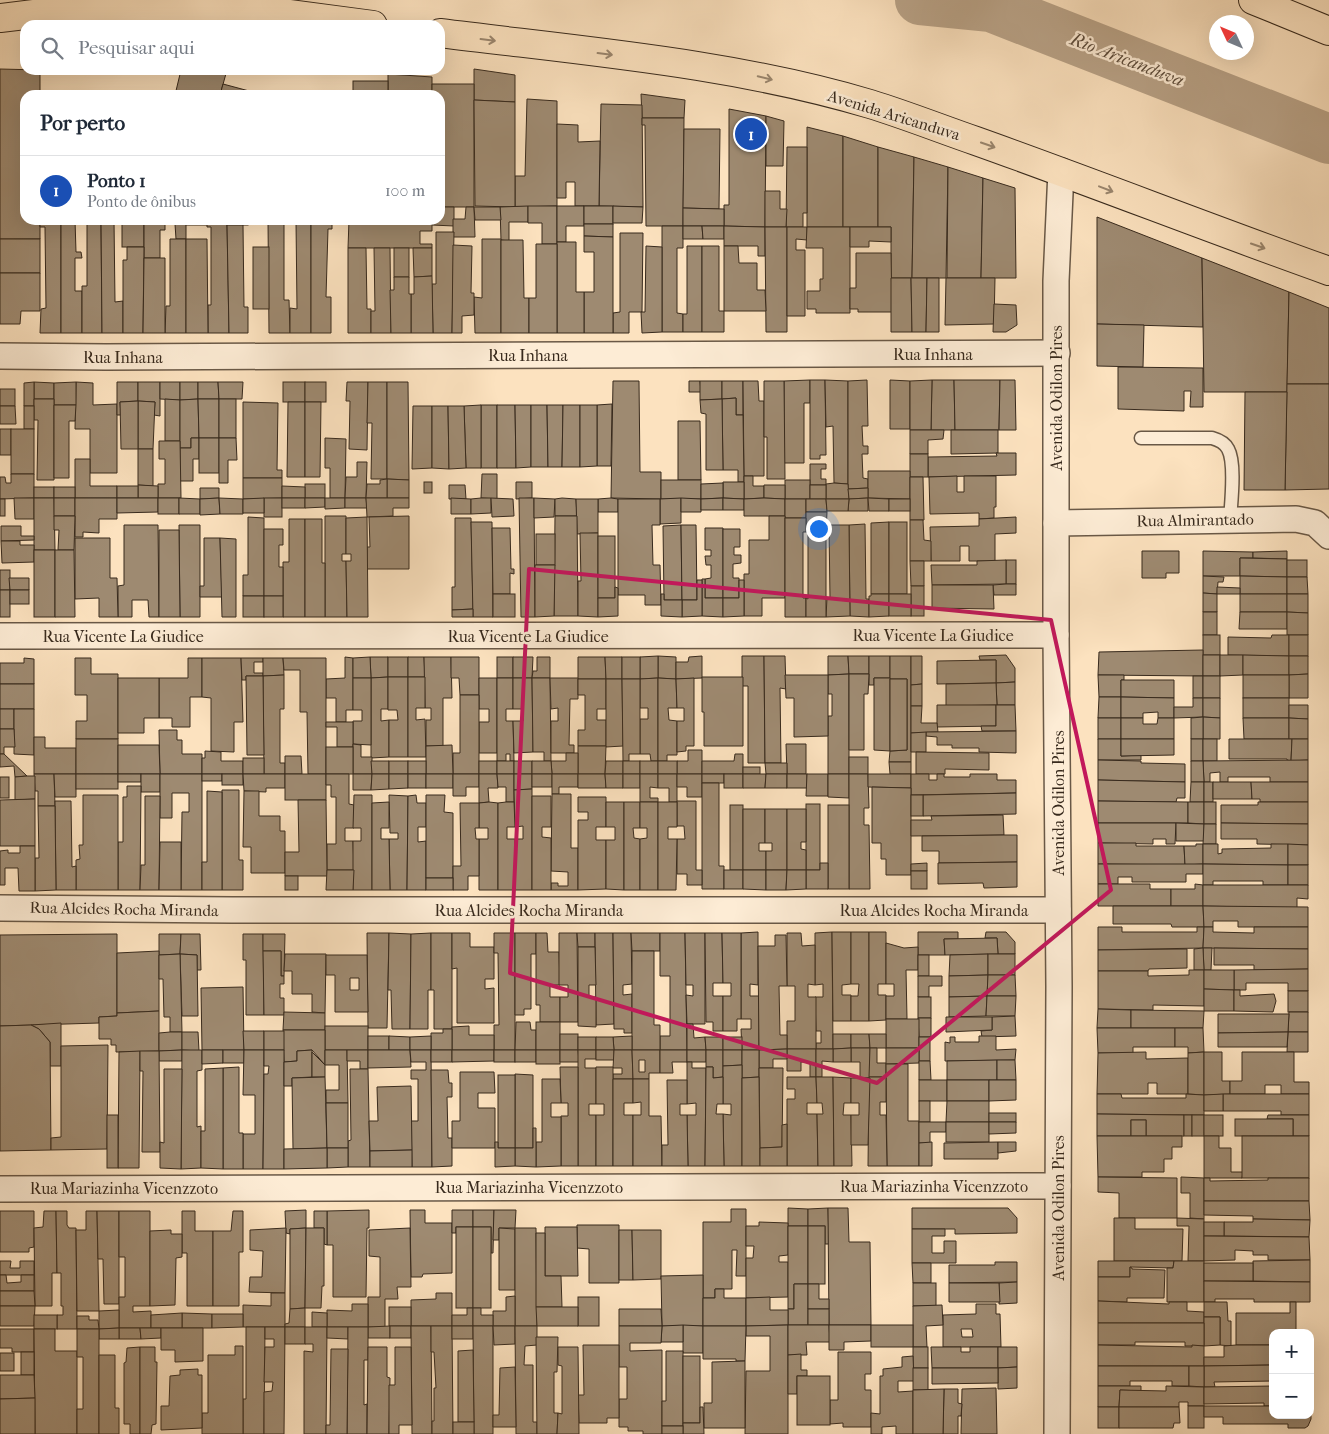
<!DOCTYPE html>
<html lang="pt">
<head>
<meta charset="utf-8">
<style>
	:root { --surface:#fff; --page:#f2f2f3; --text:#1f2937; --muted:#747a83; --line:#e0e1e3; --accent:#7c3aed }
	body { margin:0; font-family:"IM FELL French Canon",serif; background:var(--page); color:var(--text) }
	.controls { position:absolute; right:15px; bottom:15px; display:grid; overflow:hidden; border-radius:10px; box-shadow:0 5px 20px #0002 }
	.controls button { width:45px; height:45px; display:grid; place-items:center; padding:0; border:0; border-bottom:1px solid var(--line); background:var(--surface); color:var(--text); font:25px sans-serif }
	.compass { position:absolute; left:1209px; top:15px; width:45px; height:45px; border-radius:50%; background:var(--surface); box-shadow:0 5px 20px #0002; rotate:314deg }
	.you { position:absolute; left:818px; top:528px; width:18px; height:18px; margin:-12px; border:4px solid #fff; border-radius:50%; background:#1a73e8; box-shadow:0 0 0 8px #1a73e833 }
	.badge { display:grid; place-items:center; width:32px; height:32px; border-radius:50%; background:var(--accent); color:#fff; font-size:16px; font-weight:700 }
	.pin { position:absolute; translate:-50% -50%; border:2px solid #fff; box-shadow:0 1px 5px #0006 }
	.list { margin:0; padding:0; list-style:none }
	h2 { display:flex; justify-content:space-between; align-items:center; height:65px; margin:0; padding:0 20px; font-size:21px }
	h2 small { font-size:16px; font-weight:400; color:var(--muted) }
	.list li { display:grid; grid-template-columns:32px 1fr auto; gap:15px; align-items:center; box-sizing:border-box; height:70px; padding:0 20px; border-top:1px solid var(--line) }
	.list b { display:block; font-size:19px; white-space:nowrap }
	.list p { margin:0; font-size:16px; white-space:nowrap; color:var(--muted) }
	.list em { font-size:16px; font-style:normal; color:var(--muted) }
	.icon { flex:none; width:28px; height:28px; fill:none; stroke:currentColor; stroke-width:2; stroke-linecap:round; stroke-linejoin:round }
	.map { position:relative; flex:none; width:1329px; height:1434px; overflow:hidden }
	.search { position:absolute; background:var(--surface); box-shadow:0 5px 20px #0002; left:20px; top:20px; width:425px; height:55px; display:flex; align-items:center; gap:12px; box-sizing:border-box; padding:0 18px; border-radius:15px; color:var(--muted); font-size:19px }
	.panel { position:absolute; background:var(--surface); box-shadow:0 5px 20px #0002; left:20px; top:90px; width:425px; height:135px; border-radius:15px }
	.map>svg:first-child { display:block }
</style>
</head>
<body>
<div class="map">
<svg width="1329" height="1434" viewBox="0 0 1329 1434">
	<rect width="100%" height="100%" fill="#fce2bf"/>
	<filter id="stains"><feTurbulence type="fractalNoise" baseFrequency=".004" numOctaves="4"/><feColorMatrix values="0 0 0 0 .2 0 0 0 0 .09 0 0 0 0 .02 0 0 0 .5 -.17"/></filter>
	<radialGradient id="worn" r=".72"><stop offset=".6" stop-color="#630" stop-opacity="0"/><stop offset="1" stop-color="#630" stop-opacity=".3"/></radialGradient>
	<g fill="none" stroke-linecap="round" stroke-linejoin="round">
		<!-- river -->
		<polyline stroke="#b9a388" stroke-width="50" points="920,0 991,7 1329,139"/>
	</g>
	<!-- building -->
	<g fill="#9e8a71" stroke="#382a1d" fill-rule="evenodd">
		<polygon points="0,69 40,70 40,95 25,95 25,220 40,220 40,239 0,239"/>
		<polygon points="474,69 515,75 515,102 474,100"/>
		<polygon points="181,70 227,70 220,95 175,95"/>
		<polygon points="388,74 432,77 432,95 388,95"/>
		<rect x="353" y="81" width="35" height="14"/>
		<polygon points="223,84 264,95 220,95"/>
		<polygon points="432,84 474,84 474,207 440,207 440,95 432,95"/>
		<polygon points="641,94 685,100 684,118 642,118"/>
		<polygon points="527,99 557,101 557,206 515,207 515,176 525,176"/>
		<polygon points="474,100 515,102 515,207 475,206"/>
		<polygon points="601,104 642,105 643,207 599,206"/>
		<polygon points="729,109 766,116 765,227 724,226 724,205 729,205"/>
		<polygon points="766,116 784,121 783,166 766,166"/>
		<polygon points="642,118 684,118 683,226 646,226 645,125 642,125"/>
		<polygon points="557,124 578,125 578,142 600,141 599,206 575,206 575,182 566,182 566,198 557,198"/>
		<polygon points="807,127 843,136 843,227 807,227"/>
		<polygon points="684,129 720,129 719,209 683,208"/>
		<polygon points="843,136 878,147 878,227 843,227"/>
		<polygon points="787,147 807,147 807,213 803,213 803,227 786,227"/>
		<polygon points="878,147 914,157 912,278 891,278 891,227 878,227"/>
		<polygon points="914,157 948,167 946,278 912,278"/>
		<polygon points="948,167 983,178 981,278 947,278"/>
		<polygon points="983,178 1015,188 1016,278 981,278"/>
		<polygon points="765,191 780,191 780,209 787,209 786,227 765,227"/>
		<polygon points="528,206 528,222 509,222 509,241 501,240 500,207"/>
		<polygon points="528,206 557,206 557,244 542,244 542,223 528,223"/>
		<polygon points="557,206 584,206 584,226 566,226 566,242 557,242"/>
		<rect x="584" y="206" width="29" height="18"/>
		<polygon points="613,206 643,207 642,223 613,223"/>
		<polygon points="440,207 454,207 454,226 432,225 432,220 440,220"/>
		<polygon points="466,207 474,207 475,237 453,237 453,219 465,219"/>
		<polygon points="474,207 500,207 501,220 475,220"/>
		<polygon points="683,208 724,209 724,226 683,226"/>
		<polygon points="1097,217 1202,258 1203,327 1097,324"/>
		<polygon points="40,220 61,220 61,333 40,333 41,309 46,308 45,227 40,227"/>
		<polygon points="61,220 75,220 76,252 81,252 82,258 75,258 75,291 82,291 82,333 61,333"/>
		<polygon points="87,220 101,220 102,333 82,333 82,286 87,286"/>
		<polygon points="101,220 114,220 115,302 123,301 123,333 102,333"/>
		<rect x="122" y="220" width="22" height="27"/>
		<polygon points="144,220 165,220 165,230 160,230 160,258 144,258"/>
		<polygon points="165,220 186,220 186,239 176,239 175,224 165,224"/>
		<rect x="186" y="220" width="21" height="5"/>
		<polygon points="207,220 227,220 229,333 208,333 208,305 211,305 211,227 207,227"/>
		<rect x="227" y="220" width="21" height="5"/>
		<polygon points="268,220 284,220 284,300 289,300 290,333 269,333"/>
		<polygon points="289,220 311,220 311,333 290,333 290,308 297,309 296,221"/>
		<polygon points="311,220 332,220 332,229 328,229 326,297 331,297 331,333 311,333"/>
		<polygon points="349,220 432,220 432,231 420,231 420,244 432,244 432,248 348,248"/>
		<polygon points="584,224 613,224 613,237 584,236"/>
		<polygon points="227,225 243,225 244,307 248,307 248,333 229,333"/>
		<polygon points="662,226 683,226 683,248 677,248 677,313 683,314 683,332 662,332"/>
		<polygon points="683,226 702,226 703,239 683,239"/>
		<polygon points="702,226 724,226 724,239 703,239"/>
		<polygon points="724,226 765,227 765,256 758,256 758,246 724,246"/>
		<polygon points="765,227 787,227 787,332 766,332"/>
		<polygon points="787,227 807,227 807,240 796,239 796,250 805,250 805,316 787,316"/>
		<polygon points="807,227 850,227 850,313 816,313 816,309 807,309 807,291 820,291 820,279 823,279 823,248 806,248"/>
		<polygon points="850,227 891,227 891,242 869,241 869,247 850,247"/>
		<polygon points="436,232 454,232 452,333 433,333 432,284 436,284"/>
		<polygon points="620,233 643,233 642,312 629,312 629,333 613,333 613,313 620,312"/>
		<polygon points="584,236 613,237 613,333 584,333 584,292 594,292 594,252 584,252"/>
		<rect x="0" y="239" width="40" height="34"/>
		<polygon points="170,239 186,239 186,333 165,333 166,306 170,306"/>
		<polygon points="186,239 207,239 208,333 186,333"/>
		<polygon points="482,239 501,239 501,333 475,333 474,297 482,298"/>
		<polygon points="501,240 523,240 524,298 529,298 529,333 501,333"/>
		<polygon points="557,242 576,242 576,292 584,292 584,333 557,333"/>
		<polygon points="536,244 557,244 557,333 529,333 529,298 536,298"/>
		<polygon points="453,245 472,246 471,293 474,293 474,315 462,316 462,333 452,333"/>
		<polygon points="646,246 662,247 662,332 642,333 641,312 645,312"/>
		<polygon points="687,246 702,246 702,332 683,332 683,314 687,314"/>
		<polygon points="702,246 719,246 719,311 724,311 724,332 702,332"/>
		<polygon points="724,246 738,246 739,263 757,263 757,290 765,290 766,311 724,311"/>
		<polygon points="127,247 144,247 143,333 123,333 123,260 127,260"/>
		<rect x="253" y="247" width="16" height="62"/>
		<polygon points="348,248 366,248 367,309 371,309 371,333 348,333"/>
		<polygon points="374,248 390,248 391,333 371,333 371,311 375,311"/>
		<rect x="394" y="248" width="15" height="29"/>
		<polygon points="413,248 432,248 432,276 414,277"/>
		<polygon points="856,253 891,253 892,312 858,312 858,309 850,309 850,288 856,288"/>
		<polygon points="144,258 165,258 165,333 143,333"/>
		<polygon points="1202,258 1289,292 1287,392 1204,392"/>
		<polygon points="0,273 40,273 40,311 21,311 20,324 0,324"/>
		<polygon points="432,276 433,333 411,333 411,294 414,294 414,277"/>
		<polygon points="394,277 409,277 409,294 411,294 411,333 391,333 390,290 394,290"/>
		<polygon points="891,278 911,278 912,332 891,332"/>
		<polygon points="911,278 927,278 926,332 912,332"/>
		<polygon points="927,278 939,278 939,332 926,332"/>
		<polygon points="946,278 995,278 994,324 945,325"/>
		<polygon points="1289,292 1329,308 1329,442 1329,384 1287,384"/>
		<polygon points="994,304 1016,305 1017,325 1006,332 993,332"/>
		<polygon points="1097,324 1144,325 1143,367 1097,366"/>
		<polygon points="1118,367 1203,368 1203,407 1190,407 1191,391 1184,391 1184,411 1118,409"/>
		<polygon points="810,380 810,403 804,403 804,463 784,463 784,381"/>
		<polygon points="810,380 825,380 826,455 820,455 820,459 810,459"/>
		<polygon points="825,380 848,381 848,484 834,483 833,426 826,427"/>
		<polygon points="867,380 868,426 862,426 863,446 868,446 868,454 862,454 863,478 868,479 868,488 848,489 848,381"/>
		<polygon points="890,380 910,381 910,429 890,429"/>
		<polygon points="932,380 954,380 955,430 931,430"/>
		<polygon points="932,380 931,430 910,430 910,381"/>
		<polygon points="954,380 1000,380 999,430 955,430"/>
		<polygon points="1000,380 1015,380 1016,430 999,430"/>
		<polygon points="613,381 639,381 640,472 661,472 661,499 611,498"/>
		<polygon points="689,381 700,381 701,392 689,392"/>
		<polygon points="700,381 722,381 722,399 700,400"/>
		<polygon points="722,381 743,381 743,415 736,415 736,398 722,399"/>
		<polygon points="743,381 758,381 759,401 764,401 764,476 744,476"/>
		<polygon points="764,381 784,381 785,479 767,479 767,437 764,437"/>
		<polygon points="34,382 54,383 54,399 34,399"/>
		<polygon points="34,382 34,406 24,406 24,383"/>
		<polygon points="76,382 93,383 93,405 117,404 117,473 90,473 90,429 75,429"/>
		<polygon points="76,382 76,405 54,405 54,383"/>
		<polygon points="117,382 138,382 138,401 120,402 121,415 117,415"/>
		<polygon points="138,382 160,382 160,416 154,415 155,402 138,401"/>
		<polygon points="160,382 180,382 180,400 160,399"/>
		<polygon points="180,382 198,382 198,399 180,400"/>
		<polygon points="198,382 218,382 219,399 198,399"/>
		<polygon points="218,382 243,382 242,399 219,399"/>
		<rect x="283" y="382" width="22" height="20"/>
		<rect x="305" y="382" width="21" height="20"/>
		<polygon points="347,382 368,382 367,450 349,449 350,401 346,401"/>
		<polygon points="368,382 387,382 387,479 371,479 372,423 367,423"/>
		<polygon points="387,382 408,382 409,480 387,479"/>
		<polygon points="1287,384 1329,384 1329,489 1285,490"/>
		<rect x="0" y="389" width="15" height="17"/>
		<polygon points="1245,392 1287,392 1285,490 1244,490"/>
		<polygon points="736,398 736,415 743,415 744,482 738,482 738,470 723,470 722,399"/>
		<polygon points="34,399 54,399 54,480 37,480 38,420 34,420"/>
		<polygon points="165,399 180,400 180,441 165,441"/>
		<polygon points="198,399 199,438 191,438 191,448 180,448 180,400"/>
		<polygon points="198,399 219,399 219,438 199,438"/>
		<rect x="219" y="399" width="17" height="39"/>
		<polygon points="722,399 723,470 706,470 706,414 701,413 700,400"/>
		<polygon points="138,401 155,402 153,449 138,449"/>
		<polygon points="138,401 138,449 121,449 120,402"/>
		<polygon points="243,402 278,403 277,470 282,470 282,478 243,478"/>
		<polygon points="288,402 305,402 305,477 287,477"/>
		<polygon points="305,402 321,402 320,477 305,477"/>
		<polygon points="612,404 611,466 597,466 597,405"/>
		<polygon points="54,405 76,405 75,421 69,421 69,478 54,478"/>
		<rect x="481" y="405" width="16" height="63"/>
		<polygon points="481,405 481,468 466,468 464,406"/>
		<polygon points="497,405 515,405 516,468 497,468"/>
		<polygon points="515,405 531,405 531,467 516,468"/>
		<polygon points="531,405 547,405 548,467 531,467"/>
		<polygon points="547,405 563,405 562,467 548,467"/>
		<polygon points="563,405 580,405 580,467 562,467"/>
		<polygon points="580,405 597,405 597,466 580,467"/>
		<polygon points="0,406 15,406 16,424 0,424"/>
		<rect x="24" y="406" width="10" height="23"/>
		<polygon points="413,406 432,406 432,468 412,469"/>
		<polygon points="432,406 448,406 449,469 432,468"/>
		<polygon points="448,406 464,406 466,468 449,469"/>
		<polygon points="678,421 700,421 701,480 678,480"/>
		<rect x="0" y="429" width="11" height="26"/>
		<rect x="11" y="429" width="23" height="45"/>
		<polygon points="910,430 944,430 943,439 928,440 928,454 910,454"/>
		<polygon points="951,430 998,430 998,453 951,454"/>
		<polygon points="191,438 199,438 199,459 193,459 193,481 180,481 180,448 191,448"/>
		<rect x="199" y="438" width="20" height="35"/>
		<polygon points="219,438 236,438 237,460 228,460 228,483 219,483"/>
		<polygon points="325,438 346,439 345,498 330,498 330,468 325,468"/>
		<polygon points="159,441 180,441 181,498 158,498 158,484 165,484 165,459 159,459"/>
		<polygon points="138,449 153,449 153,486 138,485"/>
		<polygon points="996,453 1016,453 1016,475 928,477 928,457 997,456"/>
		<rect x="910" y="454" width="18" height="23"/>
		<polygon points="75,459 90,459 90,486 117,486 117,498 75,498"/>
		<polygon points="357,462 367,462 366,498 345,498 346,477 357,477"/>
		<polygon points="810,464 826,464 826,469 821,469 821,479 826,479 826,485 810,485"/>
		<polygon points="868,471 910,471 910,499 868,498"/>
		<polygon points="11,474 34,474 34,498 0,499 0,477 5,477 6,483 11,483"/>
		<polygon points="482,474 497,474 497,499 481,498"/>
		<polygon points="744,476 753,476 753,486 764,486 764,498 744,499"/>
		<polygon points="957,476 957,492 964,492 964,476 996,476 996,507 994,507 994,518 979,519 979,513 930,514 929,477"/>
		<polygon points="910,477 923,477 924,520 910,520"/>
		<polygon points="243,478 282,478 282,498 243,499"/>
		<polygon points="387,479 409,480 409,498 387,498"/>
		<polygon points="387,479 387,498 366,498 367,484 380,484 380,480"/>
		<rect x="661" y="480" width="40" height="19"/>
		<rect x="785" y="480" width="25" height="19"/>
		<rect x="424" y="482" width="8" height="11"/>
		<polygon points="516,482 532,482 532,498 516,499"/>
		<polygon points="723,482 744,482 744,499 723,498"/>
		<polygon points="723,483 723,498 701,499 701,484"/>
		<polygon points="834,483 848,484 849,499 826,499 826,484"/>
		<rect x="305" y="484" width="20" height="14"/>
		<polygon points="138,485 158,486 158,498 138,498"/>
		<polygon points="449,485 465,485 466,499 449,499"/>
		<polygon points="764,485 785,485 785,499 764,498"/>
		<rect x="810" y="485" width="16" height="14"/>
		<rect x="117" y="486" width="21" height="12"/>
		<polygon points="282,486 305,487 305,498 282,498"/>
		<rect x="34" y="487" width="20" height="11"/>
		<rect x="54" y="487" width="21" height="11"/>
		<polygon points="200,488 219,488 219,498 200,499"/>
		<polygon points="868,488 868,498 849,499 848,489"/>
		<polygon points="14,498 34,498 34,519 15,519"/>
		<polygon points="34,498 54,498 55,550 34,550"/>
		<rect x="54" y="498" width="21" height="18"/>
		<polygon points="75,498 117,498 117,519 99,519 99,533 83,532 83,537 75,537"/>
		<polygon points="117,498 158,498 158,512 117,513"/>
		<rect x="158" y="498" width="21" height="16"/>
		<polygon points="179,498 200,499 200,514 179,514"/>
		<polygon points="219,498 220,514 200,515 200,499"/>
		<polygon points="219,498 243,499 243,514 220,514"/>
		<rect x="264" y="498" width="18" height="19"/>
		<polygon points="264,498 264,513 243,513 243,499"/>
		<rect x="282" y="498" width="23" height="10"/>
		<polygon points="305,498 325,498 325,507 305,508"/>
		<polygon points="325,498 345,498 345,508 325,509"/>
		<polygon points="345,498 366,498 367,508 345,508"/>
		<polygon points="366,498 409,498 409,508 393,508 393,516 367,517"/>
		<polygon points="451,498 471,499 471,514 451,514"/>
		<polygon points="481,498 491,498 491,513 471,514 471,499"/>
		<polygon points="491,498 513,499 514,516 492,517"/>
		<polygon points="519,498 534,498 535,617 521,617"/>
		<polygon points="534,498 555,499 554,517 534,518"/>
		<polygon points="562,498 576,499 577,516 555,516 555,499"/>
		<polygon points="611,498 618,499 618,512 598,512 598,499"/>
		<polygon points="681,498 681,523 660,524 660,499"/>
		<polygon points="681,498 701,499 701,512 681,512"/>
		<polygon points="723,498 723,510 701,510 701,499"/>
		<polygon points="723,498 744,499 744,510 723,510"/>
		<polygon points="764,498 785,499 785,516 744,516 744,499"/>
		<polygon points="868,498 868,511 848,511 849,499"/>
		<polygon points="868,498 889,499 889,511 869,511"/>
		<rect x="0" y="499" width="5" height="17"/>
		<polygon points="576,499 598,499 598,533 577,534"/>
		<polygon points="618,499 660,499 660,525 652,525 653,565 660,565 661,605 645,605 645,595 618,595"/>
		<rect x="785" y="499" width="21" height="19"/>
		<polygon points="806,499 826,499 827,512 806,512"/>
		<polygon points="826,499 849,499 848,511 827,511"/>
		<rect x="889" y="499" width="21" height="12"/>
		<polygon points="806,512 827,512 826,533 806,532"/>
		<polygon points="54,516 75,516 74,550 58,550 59,530 54,530"/>
		<polygon points="325,516 346,516 346,554 342,554 342,561 346,561 347,617 325,617"/>
		<polygon points="409,516 409,569 367,569 367,547 370,547 369,517"/>
		<polygon points="555,516 577,516 578,616 554,616"/>
		<polygon points="769,516 785,516 785,598 762,598 762,616 744,616 744,574 749,574 749,540 769,540"/>
		<polygon points="248,517 264,518 264,596 243,596 243,575 248,575"/>
		<polygon points="367,517 368,617 347,617 346,561 351,561 351,554 346,554 346,518"/>
		<polygon points="1016,517 1016,533 995,534 995,561 969,561 969,546 960,546 960,561 931,561 930,527 979,526 979,519"/>
		<polygon points="455,518 471,518 473,609 452,610 452,587 455,587"/>
		<polygon points="785,518 806,518 806,532 803,532 803,598 806,598 806,617 785,617"/>
		<polygon points="289,519 305,519 305,617 283,617 283,562 289,562"/>
		<polygon points="305,519 322,519 322,563 325,563 325,617 305,617"/>
		<polygon points="910,520 923,520 924,540 931,541 931,561 910,561"/>
		<polygon points="471,522 492,522 493,617 473,617"/>
		<polygon points="889,522 889,594 871,594 871,523"/>
		<rect x="889" y="522" width="18" height="72"/>
		<polygon points="865,524 866,599 869,599 869,617 850,616 849,525"/>
		<polygon points="124,525 158,525 159,617 149,617 148,600 132,600 132,617 118,617 118,586 124,585"/>
		<polygon points="179,525 200,525 200,617 180,617"/>
		<polygon points="681,525 682,600 664,600 663,526"/>
		<polygon points="681,525 696,525 697,600 682,600"/>
		<polygon points="829,525 849,525 850,616 826,617 827,598 830,598"/>
		<polygon points="1,526 21,526 21,536 34,536 34,540 1,541"/>
		<polygon points="492,528 510,528 511,569 514,569 514,574 510,573 510,594 493,594"/>
		<polygon points="705,528 723,528 723,598 705,598 705,579 711,578 711,565 706,565 705,556 711,556 711,550 705,550"/>
		<polygon points="264,529 283,529 283,545 279,545 279,567 283,567 283,596 264,596"/>
		<polygon points="723,529 740,529 740,547 734,547 734,555 741,555 741,563 733,564 733,578 739,578 739,598 723,598"/>
		<polygon points="159,530 179,530 180,617 159,617"/>
		<polygon points="808,532 826,533 826,617 806,617 806,598 808,599"/>
		<polygon points="580,533 598,533 598,617 578,616 578,581 581,581"/>
		<rect x="536" y="534" width="19" height="31"/>
		<rect x="598" y="536" width="17" height="62"/>
		<polygon points="75,538 110,538 110,578 117,578 118,617 99,617 99,598 75,599"/>
		<polygon points="204,538 220,538 222,597 200,597 200,586 204,586"/>
		<polygon points="220,538 236,539 236,617 222,617"/>
		<polygon points="1,541 20,541 20,545 34,545 34,562 2,563"/>
		<rect x="34" y="550" width="21" height="67"/>
		<polygon points="55,550 74,550 75,617 55,617"/>
		<polygon points="1142,551 1179,551 1179,573 1166,573 1166,578 1142,578"/>
		<polygon points="1203,551 1253,552 1253,558 1240,558 1240,576 1203,576"/>
		<polygon points="1287,551 1287,559 1253,558 1253,552"/>
		<polygon points="1240,558 1287,559 1287,577 1240,576"/>
		<rect x="1006" y="560" width="10" height="24"/>
		<polygon points="1006,560 1006,584 932,585 931,565 977,565 977,561"/>
		<rect x="1287" y="560" width="20" height="17"/>
		<polygon points="910,561 924,561 924,586 911,586"/>
		<polygon points="535,565 555,565 554,616 535,617"/>
		<rect x="0" y="570" width="10" height="20"/>
		<polygon points="1203,576 1224,577 1223,582 1218,582 1217,594 1203,593"/>
		<polygon points="1240,576 1287,577 1287,594 1240,594"/>
		<polygon points="1287,577 1307,577 1308,594 1287,594"/>
		<polygon points="9,578 29,578 29,590 10,590"/>
		<polygon points="702,579 705,579 705,598 723,598 723,617 702,616"/>
		<polygon points="697,580 702,580 702,616 682,617 682,600 697,600"/>
		<polygon points="739,580 744,580 744,616 723,617 723,598 739,598"/>
		<polygon points="1006,584 1016,584 1016,595 994,595 993,585"/>
		<polygon points="932,585 993,585 994,609 932,608"/>
		<rect x="911" y="586" width="13" height="30"/>
		<polygon points="615,587 618,588 618,616 598,617 598,598 615,598"/>
		<polygon points="1217,587 1240,588 1240,594 1217,594"/>
		<rect x="0" y="590" width="10" height="27"/>
		<rect x="10" y="590" width="19" height="14"/>
		<polygon points="1203,593 1217,594 1217,612 1203,612"/>
		<rect x="493" y="594" width="22" height="23"/>
		<polygon points="661,594 664,594 664,600 682,600 682,617 661,616"/>
		<polygon points="871,594 889,594 889,616 869,617 869,596 871,596"/>
		<rect x="889" y="594" width="22" height="22"/>
		<rect x="1240" y="594" width="47" height="18"/>
		<polygon points="1287,594 1308,594 1308,613 1287,612"/>
		<rect x="243" y="596" width="21" height="21"/>
		<rect x="264" y="596" width="19" height="21"/>
		<polygon points="473,609 473,617 452,617 452,610"/>
		<rect x="1203" y="612" width="14" height="23"/>
		<polygon points="1240,612 1287,612 1287,629 1239,629"/>
		<polygon points="1287,612 1308,613 1308,635 1287,635"/>
		<rect x="1203" y="635" width="17" height="20"/>
		<polygon points="1272,635 1289,635 1289,656 1228,655 1228,637 1271,638"/>
		<rect x="1289" y="635" width="19" height="21"/>
		<polygon points="1203,650 1203,676 1098,675 1099,652"/>
		<polygon points="1006,655 1015,668 1015,682 996,683 996,660 980,660 979,656"/>
		<rect x="1203" y="655" width="17" height="21"/>
		<polygon points="1220,655 1243,655 1243,675 1220,676"/>
		<polygon points="1243,655 1289,656 1289,675 1243,675"/>
		<polygon points="658,656 676,657 676,679 658,678"/>
		<polygon points="658,656 658,678 640,679 640,657"/>
		<polygon points="702,656 702,678 676,679 676,662 688,662 689,657"/>
		<polygon points="742,656 764,656 765,763 748,763 748,686 742,686"/>
		<polygon points="764,656 785,656 786,689 780,688 781,763 765,763"/>
		<polygon points="828,656 848,656 849,674 828,675"/>
		<polygon points="848,656 869,656 869,674 849,674"/>
		<polygon points="869,656 890,656 890,678 874,678 874,685 869,685"/>
		<polygon points="890,656 911,656 911,762 889,762 890,751 907,750 907,679 890,679"/>
		<polygon points="911,656 922,656 922,684 911,685"/>
		<polygon points="1289,656 1308,656 1308,674 1289,675"/>
		<polygon points="345,657 353,658 353,710 346,710 346,722 336,722 336,698 326,698 326,679 345,678"/>
		<polygon points="370,657 388,657 388,677 371,678"/>
		<polygon points="370,657 371,678 353,678 353,658"/>
		<rect x="388" y="657" width="20" height="20"/>
		<polygon points="408,657 424,657 425,677 408,677"/>
		<polygon points="424,657 451,657 452,698 443,698 443,746 426,746 426,720 431,720 431,708 425,708"/>
		<polygon points="451,657 479,657 479,695 460,695 459,678 451,678"/>
		<rect x="497" y="657" width="16" height="21"/>
		<polygon points="513,657 533,657 532,678 513,678"/>
		<polygon points="537,657 550,657 550,678 532,678 533,671 537,671"/>
		<polygon points="578,657 605,657 606,679 578,679"/>
		<polygon points="605,657 622,657 622,679 606,679"/>
		<rect x="622" y="657" width="18" height="22"/>
		<polygon points="24,658 34,659 34,684 0,684 0,663 24,663"/>
		<polygon points="75,658 91,658 91,674 118,674 118,739 76,739 76,721 87,721 87,695 75,695"/>
		<polygon points="188,658 202,658 202,697 190,697 190,727 172,727 172,718 159,718 159,678 188,678"/>
		<polygon points="202,658 241,658 243,722 234,722 234,752 211,751 211,698 202,697"/>
		<polygon points="241,658 263,658 263,662 254,662 254,673 263,673 263,676 246,676 246,680 242,680"/>
		<polygon points="263,658 283,658 284,675 263,676"/>
		<polygon points="283,658 326,658 326,774 308,774 307,712 300,712 300,670 284,670"/>
		<polygon points="996,660 996,683 937,684 937,661"/>
		<polygon points="849,674 849,774 828,774 828,716 832,716 832,694 828,694 828,675"/>
		<polygon points="849,674 869,674 868,694 864,694 864,750 849,750"/>
		<polygon points="1308,674 1308,698 1289,698 1289,675"/>
		<polygon points="284,675 284,709 280,709 280,763 285,763 285,774 264,774 263,676"/>
		<polygon points="785,675 828,675 828,736 794,737 794,698 786,698"/>
		<polygon points="1098,675 1124,675 1124,680 1121,680 1121,697 1099,697"/>
		<rect x="1243" y="675" width="46" height="23"/>
		<polygon points="246,676 263,676 264,755 247,755"/>
		<rect x="1193" y="676" width="10" height="22"/>
		<rect x="1203" y="676" width="17" height="22"/>
		<polygon points="388,677 388,709 381,709 381,721 389,720 389,757 371,758 371,678"/>
		<polygon points="388,677 408,677 408,757 389,757 389,720 398,720 397,710 388,710"/>
		<polygon points="408,677 425,677 425,708 416,708 416,720 425,719 426,757 408,757"/>
		<polygon points="702,677 743,677 743,746 704,746 704,712 702,712"/>
		<polygon points="118,678 159,678 159,718 144,718 144,733 118,733"/>
		<polygon points="353,678 371,678 371,745 353,744 353,721 362,721 362,710 353,710"/>
		<polygon points="479,678 497,678 497,753 479,753 479,722 489,722 489,709 479,709"/>
		<polygon points="497,678 513,678 513,709 506,709 506,721 513,721 514,761 510,761 510,754 506,754 506,761 497,761"/>
		<polygon points="513,678 532,678 533,752 514,753 513,721 523,721 523,709 513,709"/>
		<polygon points="532,678 550,678 551,761 544,761 544,752 533,752"/>
		<polygon points="550,678 578,678 578,699 570,699 569,745 574,745 574,753 551,753 551,721 558,721 558,708 551,709"/>
		<polygon points="658,678 658,761 651,761 650,754 640,754 640,719 648,719 648,708 640,708 640,679"/>
		<polygon points="658,678 676,679 677,708 668,708 669,720 677,721 677,755 667,755 667,761 658,761"/>
		<polygon points="694,678 694,746 686,746 686,751 677,752 677,721 684,721 684,708 677,708 676,679"/>
		<polygon points="874,678 890,678 890,751 874,750"/>
		<polygon points="578,679 606,679 606,709 597,709 597,720 606,720 606,746 578,746 578,730 585,730 585,695 578,695"/>
		<polygon points="606,679 622,679 623,746 606,747"/>
		<polygon points="622,679 640,679 640,754 629,754 629,761 623,761"/>
		<polygon points="890,679 907,679 907,750 890,751"/>
		<polygon points="1121,680 1174,680 1174,698 1121,697"/>
		<polygon points="1015,682 1015,705 997,705 996,683"/>
		<polygon points="996,683 997,705 946,706 946,684"/>
		<rect x="0" y="684" width="34" height="25"/>
		<polygon points="922,684 922,706 911,706 911,685"/>
		<polygon points="460,695 479,695 479,774 453,774 453,753 460,753"/>
		<polygon points="1099,697 1121,697 1121,718 1098,718"/>
		<polygon points="1121,697 1174,698 1174,718 1158,718 1158,712 1143,713 1143,718 1121,718"/>
		<polygon points="1193,698 1203,698 1203,717 1174,718 1174,707 1193,707"/>
		<polygon points="1203,698 1220,698 1220,718 1203,717"/>
		<rect x="1243" y="698" width="46" height="20"/>
		<polygon points="937,705 996,705 996,726 937,727"/>
		<polygon points="996,705 1015,705 1016,731 982,731 981,726 996,726"/>
		<polygon points="1289,705 1308,705 1308,719 1289,718"/>
		<polygon points="911,706 922,706 921,723 937,723 938,732 911,733"/>
		<rect x="0" y="709" width="14" height="20"/>
		<polygon points="14,709 34,709 34,755 14,754"/>
		<polygon points="1203,717 1220,718 1220,739 1203,739"/>
		<polygon points="1203,717 1203,739 1191,739 1191,718"/>
		<rect x="1098" y="718" width="23" height="21"/>
		<polygon points="1121,718 1143,718 1143,724 1157,724 1158,718 1174,718 1174,739 1121,739"/>
		<polygon points="1243,718 1289,718 1289,739 1244,739"/>
		<polygon points="1289,718 1308,719 1308,739 1289,739"/>
		<polygon points="326,722 353,722 353,747 337,747 337,727 326,727"/>
		<polygon points="0,729 14,729 15,747 4,747 4,754 0,754"/>
		<polygon points="159,730 177,730 177,740 182,740 182,754 202,754 202,774 160,774"/>
		<polygon points="1016,731 1016,753 979,752 979,748 952,748 952,745 937,745 937,737 926,736 926,732"/>
		<polygon points="926,732 926,752 911,752 911,733"/>
		<polygon points="34,737 45,737 45,748 76,748 76,774 34,774"/>
		<rect x="76" y="739" width="42" height="35"/>
		<polygon points="1098,739 1121,739 1121,756 1141,755 1141,760 1098,760"/>
		<polygon points="1121,739 1174,739 1174,755 1121,756"/>
		<rect x="1191" y="739" width="12" height="22"/>
		<rect x="1203" y="739" width="14" height="22"/>
		<polygon points="1229,739 1292,739 1291,761 1287,760 1287,759 1229,759"/>
		<polygon points="1292,739 1308,739 1308,760 1291,761"/>
		<polygon points="353,744 361,745 361,757 372,757 372,774 353,774"/>
		<polygon points="786,744 806,744 806,774 787,774"/>
		<polygon points="118,745 159,745 160,774 118,774"/>
		<polygon points="452,745 453,774 426,774 426,746"/>
		<polygon points="578,746 606,746 605,774 578,774"/>
		<rect x="326" y="747" width="27" height="27"/>
		<polygon points="688,750 702,750 702,774 677,774 677,761 688,761"/>
		<polygon points="205,751 221,752 221,761 243,761 243,774 202,774 202,758 205,758"/>
		<polygon points="916,752 989,753 989,770 945,769 945,774 916,774"/>
		<polygon points="566,753 578,753 578,774 552,774 551,761 566,761"/>
		<polygon points="0,754 4,754 27,776 15,777 14,766 0,767"/>
		<polygon points="735,754 743,754 743,774 702,774 702,761 734,761"/>
		<polygon points="285,756 301,756 302,774 285,774"/>
		<rect x="849" y="757" width="19" height="17"/>
		<rect x="243" y="758" width="21" height="16"/>
		<polygon points="1098,760 1141,761 1141,763 1185,764 1185,782 1098,780"/>
		<polygon points="1308,760 1308,782 1270,782 1270,777 1228,777 1228,782 1220,782 1220,772 1210,773 1210,782 1204,782 1203,761"/>
		<polygon points="371,761 389,761 389,774 372,774"/>
		<rect x="389" y="761" width="19" height="13"/>
		<rect x="408" y="761" width="18" height="13"/>
		<rect x="479" y="761" width="18" height="13"/>
		<rect x="497" y="761" width="17" height="13"/>
		<rect x="514" y="761" width="18" height="13"/>
		<polygon points="532,761 551,761 552,774 532,774"/>
		<polygon points="606,761 623,761 623,774 605,774"/>
		<rect x="623" y="761" width="17" height="13"/>
		<rect x="640" y="761" width="18" height="13"/>
		<rect x="658" y="761" width="19" height="13"/>
		<polygon points="1191,761 1203,761 1204,782 1191,782"/>
		<polygon points="889,762 911,762 911,774 890,774"/>
		<polygon points="765,763 787,763 787,774 766,774"/>
		<rect x="743" y="767" width="17" height="7"/>
		<polygon points="34,774 54,774 55,806 38,806 38,791 35,791"/>
		<polygon points="54,774 76,774 76,797 55,797"/>
		<rect x="76" y="774" width="42" height="15"/>
		<rect x="118" y="774" width="23" height="8"/>
		<rect x="141" y="774" width="19" height="18"/>
		<polygon points="160,774 202,774 202,890 181,890 182,812 189,812 189,793 172,793 172,818 160,818"/>
		<rect x="202" y="774" width="20" height="7"/>
		<rect x="222" y="774" width="21" height="11"/>
		<polygon points="243,774 285,774 285,788 266,788 266,792 244,791"/>
		<rect x="285" y="774" width="41" height="26"/>
		<polygon points="326,774 349,774 349,804 354,805 354,828 345,828 345,841 353,841 354,870 327,870 327,844 336,844 336,797 331,797 331,785 326,785"/>
		<polygon points="353,774 372,774 371,790 353,790"/>
		<polygon points="372,774 389,774 389,789 371,790"/>
		<polygon points="389,774 408,774 408,788 389,789"/>
		<rect x="408" y="774" width="18" height="14"/>
		<rect x="426" y="774" width="27" height="14"/>
		<polygon points="453,774 479,774 479,787 466,787 466,796 453,796"/>
		<polygon points="479,774 497,774 498,788 488,788 489,802 479,803"/>
		<polygon points="497,774 514,774 514,802 506,802 506,787 498,787"/>
		<polygon points="514,774 532,774 532,789 514,790"/>
		<rect x="532" y="774" width="20" height="13"/>
		<polygon points="552,774 578,774 578,787 559,787 559,794 552,794"/>
		<polygon points="578,774 605,774 606,788 578,788"/>
		<polygon points="605,774 623,774 623,788 606,788"/>
		<rect x="623" y="774" width="17" height="14"/>
		<polygon points="640,774 658,774 658,788 650,787 650,798 658,798 658,802 640,802"/>
		<polygon points="658,774 677,774 677,802 669,802 669,788 658,788"/>
		<polygon points="677,774 702,774 702,797 687,797 687,787 677,787"/>
		<rect x="702" y="774" width="22" height="9"/>
		<rect x="724" y="774" width="19" height="14"/>
		<polygon points="743,774 766,774 765,788 743,788"/>
		<polygon points="766,774 787,774 787,788 765,788"/>
		<rect x="787" y="774" width="20" height="14"/>
		<polygon points="807,774 828,774 828,796 806,796"/>
		<polygon points="828,774 849,774 849,798 828,797"/>
		<polygon points="849,774 868,774 869,808 864,808 864,825 869,825 870,889 849,889"/>
		<polygon points="868,774 911,774 911,788 868,787"/>
		<polygon points="911,774 929,774 929,780 937,780 937,774 944,774 944,777 970,777 970,774 997,774 997,780 1016,780 1016,793 911,795"/>
		<polygon points="27,776 35,776 35,799 15,800 15,777"/>
		<rect x="0" y="777" width="9" height="21"/>
		<polygon points="1098,780 1185,782 1185,798 1177,798 1176,802 1098,801"/>
		<polygon points="1191,782 1204,782 1204,802 1190,802"/>
		<rect x="1204" y="782" width="9" height="20"/>
		<polygon points="1213,782 1251,782 1252,799 1213,799"/>
		<polygon points="1251,782 1308,782 1308,802 1260,802 1260,799 1252,799"/>
		<polygon points="702,783 719,783 719,866 724,866 724,889 702,889"/>
		<polygon points="127,786 141,786 140,890 118,890 118,842 123,842 123,797 127,797"/>
		<polygon points="872,787 911,788 911,875 886,875 886,859 881,859 881,843 872,843"/>
		<polygon points="532,789 532,890 515,890 515,839 523,839 523,826 515,827 514,790"/>
		<polygon points="222,790 239,790 239,860 243,860 243,890 222,890"/>
		<polygon points="207,791 222,792 222,890 202,890 202,862 207,862"/>
		<polygon points="244,791 259,791 259,816 280,816 280,831 285,831 285,873 251,873 251,847 243,847"/>
		<polygon points="1016,793 1016,814 923,816 923,795"/>
		<polygon points="552,794 571,794 571,848 578,848 578,890 551,890 551,883 558,883 558,886 568,886 568,872 551,871"/>
		<polygon points="83,795 118,795 118,890 76,890 76,860 80,859 79,845 83,845"/>
		<polygon points="354,795 372,795 372,890 353,890 353,841 361,841 361,828 353,828"/>
		<polygon points="389,795 408,796 407,890 390,890 389,839 398,839 398,833 390,833"/>
		<polygon points="416,795 417,803 426,803 426,827 418,827 418,842 426,841 426,890 407,890 408,796"/>
		<polygon points="426,795 445,795 444,812 453,813 453,878 426,878"/>
		<rect x="911" y="795" width="12" height="21"/>
		<polygon points="145,796 160,796 159,890 140,890 141,865 145,865"/>
		<polygon points="532,796 551,796 551,827 542,827 542,837 551,838 551,890 532,890"/>
		<polygon points="578,797 606,797 606,827 596,827 596,840 606,840 606,889 578,890 578,820 588,820 588,812 578,812"/>
		<polygon points="35,799 35,846 0,846 0,800"/>
		<polygon points="298,800 326,800 327,876 285,876 285,852 299,852"/>
		<polygon points="55,801 71,801 72,867 76,866 76,890 56,890"/>
		<polygon points="677,801 696,801 696,870 702,870 702,885 687,885 687,874 677,874 677,839 685,839 684,826 677,826"/>
		<polygon points="1098,801 1188,802 1188,823 1098,823"/>
		<polygon points="389,802 389,828 381,828 381,839 389,839 390,890 372,890 372,803"/>
		<polygon points="489,802 498,803 498,890 479,890 479,839 488,839 488,828 479,828 479,803"/>
		<polygon points="506,802 514,802 515,827 507,827 507,839 515,839 515,890 498,890 498,803"/>
		<polygon points="606,802 624,802 624,890 606,889 606,840 615,840 615,827 606,827"/>
		<polygon points="624,802 640,802 640,828 633,828 634,838 640,839 640,890 624,890"/>
		<polygon points="640,802 658,802 658,890 640,890 640,839 647,838 647,828 640,828"/>
		<polygon points="658,802 677,802 677,827 668,827 668,839 677,839 676,890 658,890"/>
		<polygon points="1188,802 1204,802 1204,824 1188,823"/>
		<rect x="1204" y="802" width="12" height="22"/>
		<polygon points="1258,802 1308,802 1308,824 1221,823 1221,805 1258,805"/>
		<polygon points="460,803 479,803 479,828 475,828 476,839 479,839 479,876 468,876 468,890 453,890 453,866 461,866"/>
		<rect x="806" y="804" width="14" height="66"/>
		<rect x="730" y="805" width="13" height="65"/>
		<rect x="828" y="805" width="21" height="84"/>
		<polygon points="38,806 55,806 56,890 35,891 35,858 39,858"/>
		<polygon points="743,809 765,809 765,843 759,843 759,851 766,851 766,870 743,870"/>
		<polygon points="765,809 787,809 787,870 766,870 766,851 772,851 772,843 765,843"/>
		<polygon points="787,809 806,809 806,842 801,842 801,849 806,850 806,870 787,870"/>
		<polygon points="1003,815 1004,835 911,836 911,820 932,820 931,816"/>
		<polygon points="1098,823 1176,823 1175,844 1166,844 1166,839 1153,839 1153,844 1098,843"/>
		<polygon points="1176,823 1204,824 1204,841 1176,841"/>
		<polygon points="1221,823 1308,824 1308,845 1257,844 1257,839 1221,839"/>
		<polygon points="1204,824 1216,824 1216,844 1203,844"/>
		<polygon points="1004,835 1017,835 1017,862 939,863 939,851 922,851 922,836"/>
		<polygon points="160,842 181,842 181,890 159,890"/>
		<polygon points="1098,843 1136,843 1136,846 1184,846 1185,865 1098,864"/>
		<polygon points="1196,844 1203,844 1203,864 1185,865 1184,846 1196,846"/>
		<polygon points="1203,844 1218,844 1218,854 1222,853 1222,849 1271,848 1271,844 1288,844 1288,865 1203,864"/>
		<polygon points="1288,844 1308,845 1308,865 1288,865"/>
		<polygon points="20,846 35,846 35,891 19,891 18,868 5,868 5,885 0,885 0,851 8,850 8,853 20,853"/>
		<polygon points="1017,862 1017,887 984,888 983,883 938,884 938,863"/>
		<polygon points="820,863 828,863 828,889 806,889 806,870 820,870"/>
		<polygon points="927,863 927,871 911,871 911,864"/>
		<polygon points="1098,864 1203,864 1203,874 1186,874 1186,882 1132,882 1132,877 1118,877 1118,884 1098,884"/>
		<polygon points="1203,864 1288,865 1288,885 1263,885 1263,881 1213,881 1213,885 1203,885"/>
		<rect x="1288" y="865" width="20" height="20"/>
		<polygon points="327,870 354,870 353,890 326,890"/>
		<rect x="724" y="870" width="19" height="19"/>
		<polygon points="743,870 766,870 766,890 743,889"/>
		<polygon points="766,870 787,870 786,890 766,890"/>
		<polygon points="787,870 806,870 806,889 786,890"/>
		<rect x="911" y="871" width="16" height="18"/>
		<rect x="285" y="876" width="13" height="14"/>
		<rect x="426" y="878" width="27" height="12"/>
		<polygon points="1098,884 1150,884 1150,889 1171,889 1171,906 1098,906"/>
		<polygon points="1195,884 1203,885 1203,906 1171,906 1171,889 1195,889"/>
		<polygon points="1203,885 1308,885 1308,899 1297,898 1297,908 1203,906"/>
		<polygon points="1113,906 1203,906 1204,927 1172,927 1171,924 1113,924"/>
		<polygon points="1203,906 1308,907 1308,927 1238,927 1238,921 1213,921 1213,927 1204,927"/>
		<polygon points="1098,927 1122,927 1122,932 1197,932 1197,927 1204,927 1203,948 1098,950"/>
		<polygon points="1204,927 1213,927 1213,932 1254,933 1254,927 1308,927 1308,949 1203,948"/>
		<polygon points="758,932 758,985 750,984 750,996 759,996 759,1050 742,1050 741,1029 751,1029 751,1019 741,1019 741,933"/>
		<polygon points="832,932 833,1049 816,1049 816,1043 821,1043 821,1031 816,1031 815,997 823,997 823,984 815,985 815,933"/>
		<polygon points="832,932 851,932 851,984 842,985 842,995 851,995 851,1021 833,1021"/>
		<polygon points="851,932 869,932 869,1021 851,1021 851,996 858,996 859,984 851,984"/>
		<polygon points="869,932 886,932 886,984 878,984 878,995 886,995 886,1020 869,1021"/>
		<polygon points="918,932 958,932 958,939 944,939 945,955 918,955"/>
		<polygon points="986,932 1006,932 1015,942 1015,954 998,954 997,938 985,938"/>
		<polygon points="367,933 389,933 387,1028 368,1028"/>
		<polygon points="389,933 411,934 410,1029 392,1029 391,990 388,990"/>
		<polygon points="431,933 431,990 428,990 428,1029 410,1029 411,934"/>
		<polygon points="431,933 452,933 452,1029 434,1029 434,990 431,990"/>
		<polygon points="452,933 470,933 470,947 494,947 494,979 485,979 485,989 494,988 494,1023 457,1023 457,968 452,969"/>
		<polygon points="494,933 515,933 515,1050 494,1050 494,1025 499,1025 498,953 494,953"/>
		<polygon points="515,933 536,933 536,954 531,954 531,1009 524,1009 524,1015 515,1015"/>
		<polygon points="536,933 547,933 548,952 559,952 560,985 550,985 550,997 560,997 560,1022 540,1022 540,1005 536,1005"/>
		<polygon points="559,933 577,933 578,1022 560,1022 560,997 568,997 568,985 559,985"/>
		<polygon points="577,933 595,933 595,947 578,947"/>
		<polygon points="595,933 613,933 614,1024 596,1025"/>
		<polygon points="613,933 631,933 632,984 623,985 623,995 632,994 632,1033 624,1033 624,1029 614,1029"/>
		<polygon points="631,933 660,933 660,951 632,951"/>
		<polygon points="660,933 685,933 687,1050 660,1050 660,1036 670,1036 670,976 660,976"/>
		<polygon points="685,933 705,933 705,1024 687,1024 686,995 693,996 693,985 686,985"/>
		<polygon points="705,933 722,933 723,983 713,983 713,996 723,996 723,1031 713,1031 713,1022 706,1022"/>
		<polygon points="722,933 741,933 741,1019 737,1019 737,1031 723,1031 723,996 731,996 731,983 723,983"/>
		<polygon points="787,933 801,933 802,946 815,945 815,985 808,984 808,997 816,997 816,1049 787,1049 787,1021 795,1021 795,986 787,986"/>
		<polygon points="117,934 117,1016 99,1017 99,1023 0,1026 0,935"/>
		<polygon points="159,934 181,934 180,954 159,955"/>
		<polygon points="181,934 200,934 201,970 197,970 197,955 180,954"/>
		<polygon points="243,934 263,934 264,1015 246,1015 246,960 243,960"/>
		<polygon points="263,934 285,934 284,976 281,976 281,951 263,951"/>
		<polygon points="775,935 786,935 787,986 779,986 780,1035 787,1035 787,1049 759,1050 758,946 775,946"/>
		<polygon points="997,938 998,954 945,955 944,939"/>
		<polygon points="886,943 904,948 918,947 918,970 906,970 907,1019 886,1019 886,996 894,996 894,984 886,984"/>
		<polygon points="578,947 595,947 596,985 589,985 589,997 596,997 596,1027 578,1026"/>
		<polygon points="1203,948 1212,948 1211,970 1204,970"/>
		<polygon points="1203,948 1204,970 1194,970 1194,949"/>
		<polygon points="1214,948 1308,949 1308,969 1254,970 1254,965 1214,965"/>
		<polygon points="1187,949 1187,968 1149,969 1148,971 1098,971 1098,950"/>
		<polygon points="159,951 159,1011 117,1013 117,953"/>
		<polygon points="263,951 281,951 281,976 284,976 284,984 280,984 280,998 284,998 284,1015 264,1015"/>
		<polygon points="632,951 654,951 654,1025 660,1025 660,1050 632,1050"/>
		<polygon points="180,954 197,955 198,1016 182,1016"/>
		<polygon points="180,954 182,1032 170,1032 170,1017 164,1017 163,979 159,979 159,955"/>
		<polygon points="285,954 326,954 325,1013 312,1012 312,994 292,994 292,971 284,971"/>
		<polygon points="988,954 988,975 949,976 950,955"/>
		<rect x="988" y="954" width="27" height="21"/>
		<path d="M326 955H367L368 1012H335V975H326ZM350 978H359V990H350Z"/>
		<rect x="918" y="955" width="11" height="21"/>
		<polygon points="1308,969 1308,991 1288,991 1288,983 1246,983 1246,990 1234,990 1234,970"/>
		<polygon points="1189,970 1204,970 1204,1006 1153,1005 1153,1010 1098,1009 1098,971 1148,971 1148,976 1189,975"/>
		<polygon points="1204,970 1234,970 1234,990 1204,989"/>
		<polygon points="988,975 987,996 949,997 949,976"/>
		<polygon points="988,975 1015,975 1016,996 987,996"/>
		<polygon points="918,976 942,976 942,986 929,986 929,997 918,997"/>
		<polygon points="243,987 244,1050 202,1050 201,988"/>
		<polygon points="1204,989 1234,990 1234,1011 1204,1011"/>
		<polygon points="1234,990 1240,990 1240,996 1274,994 1276,1001 1273,1012 1234,1011"/>
		<rect x="1288" y="991" width="20" height="21"/>
		<polygon points="987,996 986,1016 949,1017 949,997"/>
		<polygon points="987,996 1016,996 1015,1016 986,1016"/>
		<rect x="918" y="997" width="13" height="21"/>
		<polygon points="1098,1009 1131,1010 1131,1028 1097,1028"/>
		<polygon points="1131,1010 1204,1011 1203,1028 1131,1028"/>
		<polygon points="159,1011 159,1051 116,1052 116,1045 111,1045 111,1039 99,1039 99,1017 117,1016 117,1013"/>
		<polygon points="284,1012 325,1013 325,1030 283,1030"/>
		<polygon points="1289,1012 1308,1012 1308,1032 1288,1032"/>
		<polygon points="1218,1014 1289,1014 1288,1032 1218,1033"/>
		<polygon points="1015,1016 1016,1036 982,1037 981,1031 992,1030 992,1017"/>
		<polygon points="946,1017 992,1017 992,1030 946,1032"/>
		<polygon points="918,1018 931,1018 931,1037 919,1037"/>
		<rect x="886" y="1019" width="33" height="29"/>
		<polygon points="516,1022 530,1022 531,1030 536,1030 536,1050 515,1050"/>
		<rect x="536" y="1022" width="24" height="28"/>
		<polygon points="61,1023 61,1066 50,1066 50,1042 39,1029 31,1025"/>
		<polygon points="687,1024 693,1024 694,1038 705,1037 706,1050 687,1050"/>
		<polygon points="31,1025 39,1029 50,1042 51,1150 0,1151 0,1026"/>
		<rect x="325" y="1026" width="43" height="24"/>
		<polygon points="469,1026 469,1035 494,1035 494,1050 452,1050 452,1027"/>
		<polygon points="1097,1028 1175,1028 1175,1047 1133,1047 1133,1053 1098,1053"/>
		<polygon points="1175,1028 1203,1028 1204,1052 1188,1053 1188,1047 1175,1047"/>
		<polygon points="443,1029 452,1029 452,1050 431,1050 431,1033 443,1033"/>
		<polygon points="283,1030 325,1030 325,1065 312,1050 297,1051 297,1061 284,1062"/>
		<polygon points="243,1031 264,1031 264,1050 244,1050"/>
		<rect x="264" y="1031" width="20" height="19"/>
		<polygon points="170,1032 182,1032 182,1050 159,1051 159,1033"/>
		<polygon points="182,1032 198,1032 199,1051 182,1050"/>
		<polygon points="1288,1032 1308,1032 1308,1052 1287,1052"/>
		<polygon points="1288,1032 1287,1047 1218,1047 1218,1033"/>
		<rect x="560" y="1034" width="18" height="16"/>
		<polygon points="833,1034 851,1034 851,1048 833,1049"/>
		<polygon points="851,1034 869,1034 870,1048 851,1048"/>
		<polygon points="869,1034 886,1034 886,1048 870,1048"/>
		<rect x="368" y="1036" width="21" height="14"/>
		<polygon points="389,1036 410,1037 410,1050 389,1050"/>
		<polygon points="431,1036 431,1050 410,1050 410,1037"/>
		<polygon points="632,1036 632,1050 614,1050 613,1037"/>
		<polygon points="979,1036 996,1036 996,1050 1016,1049 1015,1060 945,1061 945,1042 950,1043 950,1037 955,1037 955,1042 979,1042"/>
		<rect x="578" y="1037" width="18" height="13"/>
		<polygon points="596,1037 613,1037 614,1050 596,1050"/>
		<polygon points="705,1037 723,1037 723,1050 706,1050"/>
		<rect x="723" y="1037" width="19" height="13"/>
		<rect x="919" y="1037" width="11" height="24"/>
		<polygon points="108,1045 107,1149 51,1150 51,1138 61,1137 61,1046"/>
		<polygon points="851,1048 870,1048 870,1078 860,1078 860,1062 851,1062"/>
		<polygon points="851,1048 851,1062 833,1062 833,1049"/>
		<polygon points="870,1048 877,1048 877,1063 886,1063 886,1077 869,1077"/>
		<polygon points="886,1048 919,1048 919,1063 886,1064"/>
		<polygon points="787,1049 816,1049 816,1077 810,1077 810,1062 801,1062 801,1071 787,1071"/>
		<polygon points="787,1049 787,1059 773,1059 773,1068 759,1068 759,1050"/>
		<polygon points="816,1049 833,1049 833,1062 822,1061 822,1077 816,1077"/>
		<polygon points="182,1050 182,1061 159,1061 159,1051"/>
		<polygon points="182,1050 202,1050 202,1070 197,1071 197,1127 201,1126 201,1168 181,1169"/>
		<polygon points="202,1050 223,1050 223,1063 202,1064"/>
		<rect x="223" y="1050" width="21" height="13"/>
		<polygon points="244,1050 264,1050 263,1169 243,1169 243,1134 255,1134 255,1095 243,1095"/>
		<polygon points="264,1050 284,1050 284,1169 263,1169 264,1074 268,1074 269,1066 264,1066"/>
		<polygon points="312,1050 312,1077 292,1078 292,1086 284,1086 284,1062 297,1061 297,1051"/>
		<polygon points="325,1050 347,1050 348,1103 326,1103 326,1090 339,1090 339,1065 325,1065"/>
		<polygon points="347,1050 368,1050 368,1069 360,1069 360,1061 347,1061"/>
		<polygon points="368,1050 410,1050 411,1067 368,1068"/>
		<polygon points="410,1050 431,1050 432,1167 412,1167 411,1121 418,1121 418,1079 411,1079 411,1070 426,1070 426,1062 411,1062"/>
		<rect x="431" y="1050" width="21" height="12"/>
		<polygon points="452,1050 494,1050 494,1061 452,1062"/>
		<rect x="494" y="1050" width="21" height="12"/>
		<rect x="515" y="1050" width="21" height="12"/>
		<rect x="536" y="1050" width="24" height="14"/>
		<polygon points="560,1050 578,1050 579,1062 560,1062"/>
		<polygon points="578,1050 596,1050 596,1059 585,1059 585,1068 596,1068 596,1104 589,1104 589,1115 596,1115 596,1166 578,1166"/>
		<rect x="596" y="1050" width="18" height="10"/>
		<polygon points="614,1050 632,1050 633,1079 613,1079 613,1074 622,1074 622,1068 613,1068"/>
		<path d="M632 1050H660V1073H649V1079H633ZM639 1060H645V1072H639Z"/>
		<polygon points="660,1050 687,1050 687,1062 672,1062 673,1073 660,1073"/>
		<rect x="687" y="1050" width="19" height="12"/>
		<polygon points="706,1050 723,1050 723,1077 713,1078 713,1067 706,1067"/>
		<polygon points="723,1050 742,1050 742,1065 723,1066"/>
		<polygon points="742,1050 759,1050 759,1077 742,1078"/>
		<polygon points="140,1051 139,1168 118,1168 119,1052"/>
		<polygon points="140,1051 159,1051 160,1152 142,1152 143,1071 140,1071"/>
		<polygon points="312,1052 325,1065 325,1077 312,1077"/>
		<polygon points="1146,1052 1146,1059 1188,1058 1188,1094 1157,1094 1157,1083 1148,1083 1148,1094 1097,1094 1098,1053"/>
		<polygon points="1204,1052 1204,1095 1188,1094 1188,1053"/>
		<polygon points="1204,1052 1222,1052 1222,1081 1230,1081 1230,1094 1204,1095"/>
		<polygon points="1242,1052 1294,1052 1294,1082 1309,1082 1309,1094 1281,1094 1281,1085 1265,1085 1265,1094 1230,1094 1230,1081 1242,1081"/>
		<polygon points="997,1060 997,1080 947,1080 947,1061"/>
		<polygon points="997,1060 1015,1060 1016,1080 997,1080"/>
		<polygon points="919,1061 930,1061 931,1080 919,1080"/>
		<polygon points="687,1062 692,1062 692,1068 706,1068 705,1166 688,1166 687,1115 696,1115 696,1103 687,1104"/>
		<polygon points="886,1064 908,1064 908,1121 919,1121 919,1166 887,1166"/>
		<polygon points="742,1065 742,1166 724,1166 723,1114 731,1115 731,1104 723,1104 723,1066"/>
		<polygon points="239,1067 239,1133 243,1133 243,1169 223,1169 223,1068"/>
		<polygon points="560,1067 578,1067 578,1166 561,1166 561,1116 568,1116 568,1103 561,1103"/>
		<polygon points="596,1067 613,1067 613,1166 596,1166 596,1115 604,1115 604,1104 596,1104"/>
		<polygon points="706,1067 713,1067 713,1078 723,1077 723,1104 717,1104 716,1114 723,1114 724,1166 705,1166"/>
		<polygon points="223,1068 223,1169 201,1168 201,1131 205,1131 205,1069"/>
		<polygon points="759,1068 783,1068 782,1147 760,1148"/>
		<polygon points="164,1069 182,1069 181,1169 160,1168 160,1142 164,1143"/>
		<polygon points="350,1069 368,1069 370,1167 348,1167 348,1141 351,1140"/>
		<polygon points="431,1070 448,1070 449,1083 452,1083 452,1097 447,1097 448,1138 452,1138 452,1166 432,1167"/>
		<polygon points="460,1072 494,1072 495,1093 478,1093 478,1108 495,1108 495,1148 452,1148 452,1121 460,1121"/>
		<polygon points="515,1074 533,1075 533,1148 515,1148"/>
		<rect x="498" y="1075" width="17" height="73"/>
		<polygon points="325,1077 327,1148 293,1149 292,1078"/>
		<polygon points="759,1077 760,1166 742,1166 742,1078"/>
		<polygon points="787,1077 816,1077 817,1103 807,1103 807,1114 817,1114 818,1166 787,1166 787,1099 795,1099 795,1089 787,1089"/>
		<polygon points="816,1077 833,1077 834,1166 818,1166 817,1114 823,1114 822,1103 817,1103"/>
		<polygon points="833,1077 851,1078 851,1103 844,1103 843,1115 851,1115 852,1166 834,1166"/>
		<polygon points="869,1077 886,1077 886,1102 880,1102 880,1115 886,1115 887,1166 868,1166"/>
		<polygon points="851,1078 870,1078 868,1145 851,1145 851,1115 859,1115 859,1103 851,1103"/>
		<polygon points="542,1079 560,1079 561,1103 551,1103 551,1117 561,1117 561,1166 536,1167 536,1142 542,1142"/>
		<polygon points="613,1079 633,1079 633,1103 624,1103 624,1115 633,1115 633,1166 613,1166"/>
		<polygon points="633,1079 649,1079 649,1116 661,1116 662,1166 633,1166 633,1115 641,1115 641,1102 633,1103"/>
		<polygon points="667,1080 687,1080 687,1104 680,1104 680,1115 687,1115 688,1166 662,1166 662,1145 668,1145"/>
		<rect x="919" y="1080" width="28" height="21"/>
		<rect x="947" y="1080" width="42" height="21"/>
		<polygon points="989,1080 1016,1080 1016,1100 989,1101"/>
		<polygon points="411,1086 412,1150 370,1151 369,1121 378,1121 377,1087"/>
		<polygon points="1097,1094 1121,1094 1122,1098 1186,1098 1186,1094 1204,1095 1204,1115 1097,1114"/>
		<polygon points="1223,1094 1309,1094 1309,1115 1281,1115 1281,1111 1223,1111"/>
		<polygon points="1223,1094 1223,1111 1204,1111 1204,1095"/>
		<rect x="919" y="1101" width="11" height="21"/>
		<polygon points="947,1101 989,1101 989,1122 946,1122"/>
		<polygon points="326,1103 348,1103 348,1148 327,1148"/>
		<rect x="989" y="1113" width="27" height="9"/>
		<polygon points="1097,1114 1184,1115 1184,1136 1146,1136 1146,1120 1131,1120 1131,1136 1097,1136"/>
		<rect x="107" y="1115" width="11" height="53"/>
		<rect x="1184" y="1115" width="8" height="21"/>
		<rect x="1192" y="1115" width="12" height="21"/>
		<rect x="1204" y="1115" width="19" height="21"/>
		<polygon points="1268,1115 1309,1115 1309,1136 1293,1136 1293,1119 1267,1119"/>
		<rect x="1235" y="1119" width="58" height="17"/>
		<rect x="1131" y="1120" width="15" height="16"/>
		<polygon points="919,1122 946,1122 946,1132 930,1132 930,1143 919,1143"/>
		<rect x="946" y="1122" width="43" height="20"/>
		<polygon points="989,1122 1016,1122 1016,1133 989,1134"/>
		<polygon points="787,1124 787,1166 760,1166 760,1148 782,1147 782,1125"/>
		<polygon points="533,1128 536,1128 536,1167 515,1166 515,1148 533,1148"/>
		<polygon points="1097,1136 1182,1136 1182,1147 1172,1147 1172,1159 1164,1159 1164,1172 1142,1172 1142,1177 1098,1177"/>
		<polygon points="1204,1136 1219,1136 1219,1148 1231,1148 1231,1172 1243,1172 1242,1178 1204,1178"/>
		<rect x="1242" y="1136" width="67" height="42"/>
		<polygon points="495,1142 498,1142 498,1148 515,1148 515,1166 495,1167"/>
		<polygon points="932,1142 932,1166 919,1166 919,1143"/>
		<polygon points="998,1142 998,1159 944,1159 944,1143"/>
		<polygon points="998,1142 1016,1142 1016,1151 998,1153"/>
		<polygon points="327,1148 348,1148 348,1167 327,1168"/>
		<polygon points="327,1148 327,1168 284,1169 284,1149"/>
		<polygon points="412,1150 412,1167 370,1167 370,1151"/>
		<polygon points="1098,1177 1177,1178 1177,1218 1119,1218 1119,1193 1098,1192"/>
		<polygon points="1181,1177 1204,1178 1204,1219 1190,1218 1190,1193 1181,1193"/>
		<polygon points="1204,1178 1210,1178 1210,1181 1268,1180 1268,1178 1309,1178 1309,1201 1204,1201"/>
		<polygon points="1204,1201 1309,1201 1310,1220 1253,1219 1253,1216 1204,1215"/>
		<polygon points="788,1208 808,1209 808,1226 788,1226"/>
		<polygon points="828,1208 829,1244 825,1244 825,1226 808,1226 808,1209"/>
		<polygon points="828,1208 848,1208 849,1242 870,1242 871,1325 829,1325"/>
		<polygon points="912,1208 1008,1208 1017,1218 1017,1233 955,1234 955,1229 912,1229"/>
		<polygon points="731,1209 746,1209 746,1276 736,1276 737,1250 732,1250 732,1289 715,1289 715,1298 703,1298 703,1222 731,1222"/>
		<polygon points="306,1210 306,1228 290,1229 290,1234 286,1233 285,1211"/>
		<polygon points="369,1210 369,1228 367,1228 366,1297 333,1297 333,1245 327,1245 327,1211"/>
		<polygon points="410,1210 425,1210 425,1223 452,1223 452,1273 423,1274 422,1277 411,1277"/>
		<polygon points="452,1210 473,1210 473,1227 456,1227 456,1233 452,1233"/>
		<polygon points="473,1210 494,1210 493,1253 491,1253 491,1227 473,1227"/>
		<polygon points="494,1210 516,1210 515,1228 499,1228 499,1240 493,1240"/>
		<polygon points="0,1211 34,1211 34,1247 29,1248 29,1252 0,1252"/>
		<polygon points="44,1211 56,1211 57,1273 52,1273 52,1306 35,1306 34,1228 43,1227"/>
		<polygon points="56,1211 67,1211 67,1225 69,1228 76,1228 77,1329 57,1329 57,1315 63,1315 63,1306 61,1306 61,1273 57,1273"/>
		<polygon points="86,1211 97,1211 99,1311 77,1311 76,1230 86,1230"/>
		<polygon points="97,1211 119,1211 119,1304 104,1304 103,1259 98,1259"/>
		<polygon points="119,1211 150,1211 150,1306 133,1306 133,1312 151,1311 151,1328 119,1328 119,1297 125,1297 125,1257 119,1257"/>
		<polygon points="182,1211 195,1211 195,1231 213,1231 213,1306 187,1306 187,1253 182,1253"/>
		<polygon points="233,1211 243,1211 243,1252 239,1252 239,1306 213,1306 213,1231 231,1231"/>
		<polygon points="314,1211 327,1211 327,1245 324,1244 324,1228 314,1228"/>
		<polygon points="1114,1218 1135,1218 1135,1229 1183,1229 1182,1261 1114,1261"/>
		<polygon points="1177,1218 1204,1219 1204,1261 1188,1261 1189,1226 1177,1226"/>
		<polygon points="1253,1219 1310,1220 1309,1237 1224,1236 1224,1222 1253,1222"/>
		<polygon points="759,1222 788,1223 788,1255 779,1256 779,1262 788,1262 788,1297 746,1298 746,1258 753,1258 754,1246 746,1246 746,1226 759,1226"/>
		<rect x="1204" y="1222" width="20" height="14"/>
		<polygon points="577,1225 619,1225 619,1283 589,1283 589,1249 577,1248"/>
		<polygon points="788,1226 808,1226 808,1284 794,1284 794,1309 788,1309"/>
		<rect x="808" y="1226" width="17" height="58"/>
		<rect x="456" y="1227" width="17" height="81"/>
		<rect x="473" y="1227" width="18" height="81"/>
		<polygon points="545,1227 577,1227 578,1276 545,1276"/>
		<polygon points="286,1228 285,1293 249,1292 250,1277 262,1277 263,1251 250,1250 250,1230"/>
		<polygon points="306,1228 305,1308 290,1309 290,1229"/>
		<polygon points="306,1228 324,1228 324,1286 322,1286 321,1308 305,1308"/>
		<polygon points="410,1228 411,1287 397,1287 398,1299 385,1299 385,1327 368,1327 368,1297 380,1297 380,1257 369,1256 369,1230"/>
		<polygon points="499,1228 515,1229 515,1290 499,1290"/>
		<polygon points="515,1228 536,1228 537,1326 515,1326"/>
		<polygon points="912,1229 945,1229 945,1236 932,1236 932,1253 944,1253 944,1241 956,1241 956,1263 912,1263"/>
		<polygon points="171,1230 171,1234 182,1234 182,1257 176,1258 175,1305 150,1306 150,1231"/>
		<polygon points="619,1230 632,1230 633,1280 619,1280"/>
		<polygon points="632,1230 661,1230 661,1279 633,1280"/>
		<polygon points="536,1233 545,1233 545,1276 561,1276 562,1307 536,1307"/>
		<polygon points="1204,1236 1309,1237 1310,1260 1268,1260 1268,1255 1253,1255 1253,1251 1235,1250 1235,1260 1204,1261"/>
		<polygon points="1310,1260 1310,1282 1253,1281 1253,1261"/>
		<polygon points="0,1261 11,1261 10,1268 20,1268 20,1261 34,1261 34,1275 0,1275"/>
		<polygon points="1098,1261 1174,1261 1173,1268 1130,1267 1130,1277 1098,1277"/>
		<polygon points="1174,1261 1204,1261 1204,1302 1167,1302 1167,1268 1173,1268"/>
		<polygon points="995,1262 1017,1262 1017,1282 949,1283 949,1265 995,1265"/>
		<polygon points="912,1263 931,1263 931,1283 913,1283"/>
		<rect x="1204" y="1263" width="49" height="18"/>
		<polygon points="1130,1267 1132,1268 1132,1269 1165,1270 1164,1298 1127,1298 1127,1302 1098,1301 1098,1277 1130,1277"/>
		<polygon points="0,1275 6,1275 7,1283 21,1282 21,1275 34,1275 34,1291 0,1291"/>
		<polygon points="703,1275 703,1326 662,1326 661,1276"/>
		<polygon points="1204,1281 1310,1282 1310,1302 1254,1302 1254,1299 1215,1299 1215,1302 1204,1302"/>
		<polygon points="1017,1282 1017,1303 999,1304 999,1283"/>
		<rect x="913" y="1283" width="23" height="23"/>
		<polygon points="949,1283 999,1283 1000,1302 949,1302"/>
		<polygon points="794,1284 808,1284 808,1325 788,1325 788,1309 794,1309"/>
		<polygon points="808,1284 819,1284 819,1299 829,1299 829,1309 808,1309"/>
		<polygon points="715,1289 724,1289 724,1298 746,1298 746,1326 703,1326 703,1298 715,1298"/>
		<polygon points="0,1291 34,1291 35,1306 0,1306"/>
		<polygon points="271,1293 285,1293 285,1327 243,1327 243,1305 271,1306"/>
		<polygon points="436,1293 452,1293 452,1326 411,1326 411,1300 436,1299"/>
		<polygon points="515,1296 515,1326 493,1326 493,1311 506,1311 506,1297"/>
		<rect x="578" y="1297" width="21" height="29"/>
		<polygon points="770,1297 770,1310 788,1310 788,1325 746,1326 746,1298"/>
		<polygon points="1098,1301 1169,1304 1169,1302 1187,1302 1187,1311 1204,1312 1204,1323 1098,1323"/>
		<polygon points="1204,1302 1227,1302 1228,1321 1231,1321 1231,1346 1220,1345 1220,1317 1204,1317"/>
		<polygon points="1290,1302 1296,1302 1296,1331 1300,1331 1300,1333 1273,1333 1273,1345 1236,1345 1236,1313 1290,1313"/>
		<polygon points="352,1304 368,1304 368,1327 327,1327 327,1310 352,1311"/>
		<path d="M976 1304H996V1314H1000L1001 1347H943V1315L976 1314ZM961 1329H972L973 1337H962Z"/>
		<polygon points="942,1305 943,1325 926,1326 927,1347 913,1347 913,1306"/>
		<polygon points="0,1306 35,1306 34,1326 0,1326"/>
		<rect x="389" y="1307" width="22" height="19"/>
		<polygon points="536,1307 578,1307 578,1326 537,1326"/>
		<polygon points="305,1308 305,1327 285,1327 285,1324 289,1323 290,1309"/>
		<polygon points="467,1308 473,1308 473,1326 452,1326 452,1315 467,1315"/>
		<polygon points="473,1308 481,1308 481,1315 493,1315 493,1326 473,1326"/>
		<polygon points="619,1309 661,1309 662,1326 619,1326"/>
		<rect x="808" y="1309" width="21" height="16"/>
		<polygon points="119,1310 119,1328 99,1329 99,1311"/>
		<polygon points="312,1312 327,1313 327,1327 312,1327"/>
		<polygon points="182,1313 212,1314 212,1328 182,1328"/>
		<polygon points="182,1313 182,1328 151,1328 151,1315"/>
		<polygon points="212,1314 243,1314 243,1327 212,1328"/>
		<rect x="34" y="1315" width="23" height="14"/>
		<polygon points="77,1316 89,1316 89,1320 98,1320 99,1329 77,1329"/>
		<polygon points="1204,1317 1220,1317 1220,1345 1204,1346"/>
		<polygon points="1098,1323 1204,1323 1204,1346 1185,1346 1185,1342 1135,1342 1135,1345 1098,1345"/>
		<polygon points="683,1325 703,1326 703,1353 683,1353"/>
		<polygon points="683,1325 683,1342 661,1342 662,1326"/>
		<polygon points="788,1325 788,1434 745,1434 746,1371 770,1371 770,1336 746,1336 746,1326"/>
		<polygon points="788,1325 829,1325 830,1342 806,1342 807,1355 788,1355"/>
		<polygon points="829,1325 871,1325 871,1341 844,1342 844,1350 829,1350"/>
		<rect x="871" y="1325" width="42" height="22"/>
		<polygon points="390,1326 390,1338 368,1338 368,1327"/>
		<rect x="390" y="1326" width="21" height="12"/>
		<polygon points="411,1326 431,1326 432,1434 412,1434"/>
		<polygon points="431,1326 452,1326 453,1434 432,1434 432,1421 434,1421 434,1388 436,1388 434,1352 431,1352"/>
		<rect x="452" y="1326" width="21" height="13"/>
		<polygon points="473,1326 493,1326 493,1434 474,1434"/>
		<polygon points="493,1326 515,1326 515,1344 494,1345"/>
		<polygon points="515,1326 537,1326 537,1345 525,1346 524,1365 533,1365 533,1422 537,1422 537,1434 516,1434"/>
		<polygon points="619,1326 662,1326 661,1343 630,1343 630,1351 662,1350 662,1434 643,1434 643,1431 628,1431 628,1427 619,1427 619,1399 627,1399 627,1367 619,1367"/>
		<polygon points="703,1326 746,1326 745,1361 736,1361 736,1359 703,1359"/>
		<polygon points="246,1327 265,1327 264,1434 243,1434 243,1399 246,1399"/>
		<polygon points="265,1327 285,1327 284,1434 264,1434 264,1392 272,1391 273,1382 264,1382 265,1347 274,1347 274,1339 265,1339"/>
		<rect x="285" y="1327" width="20" height="17"/>
		<polygon points="305,1327 327,1327 326,1434 304,1434 304,1351 313,1352 313,1344 305,1344"/>
		<polygon points="327,1327 348,1327 348,1339 327,1338"/>
		<polygon points="348,1327 368,1327 368,1360 364,1360 364,1405 367,1404 367,1434 347,1434"/>
		<polygon points="119,1328 140,1328 141,1339 119,1339"/>
		<polygon points="119,1328 119,1339 99,1339 99,1329"/>
		<polygon points="140,1328 161,1328 161,1338 141,1339"/>
		<polygon points="161,1328 203,1328 203,1361 175,1362 175,1350 161,1350"/>
		<polygon points="0,1329 34,1329 34,1352 12,1352 12,1348 0,1348"/>
		<polygon points="34,1329 55,1329 55,1351 77,1351 77,1434 35,1434"/>
		<polygon points="77,1329 99,1329 99,1434 77,1434 77,1409 83,1409 83,1357 77,1357"/>
		<polygon points="536,1337 558,1337 557,1372 554,1372 554,1413 558,1413 557,1434 537,1434"/>
		<polygon points="583,1345 619,1345 619,1418 607,1418 607,1423 579,1423 578,1395 584,1395"/>
		<polygon points="1098,1345 1192,1347 1192,1345 1204,1346 1204,1366 1098,1366"/>
		<polygon points="1236,1345 1273,1345 1273,1365 1204,1366 1204,1357 1224,1357 1224,1346"/>
		<polygon points="235,1346 243,1346 243,1434 202,1434 202,1413 208,1413 208,1355 235,1355"/>
		<polygon points="140,1347 140,1434 130,1434 130,1424 124,1424 124,1363 126,1362 127,1348"/>
		<polygon points="140,1347 155,1347 155,1362 157,1362 156,1424 152,1425 151,1434 140,1434"/>
		<polygon points="368,1347 387,1347 387,1377 390,1378 389,1434 367,1434"/>
		<polygon points="395,1347 411,1347 412,1425 399,1425 399,1434 389,1434 389,1385 395,1385"/>
		<polygon points="558,1347 578,1347 579,1434 557,1434 558,1413 562,1414 562,1366 558,1365"/>
		<rect x="913" y="1347" width="15" height="21"/>
		<polygon points="931,1347 961,1347 961,1352 970,1352 970,1347 998,1347 998,1368 932,1368"/>
		<polygon points="998,1347 1017,1347 1017,1367 998,1368"/>
		<polygon points="331,1349 348,1349 347,1434 326,1434 326,1425 330,1425"/>
		<polygon points="473,1350 474,1422 458,1422 458,1351"/>
		<polygon points="666,1351 683,1351 683,1426 662,1426 662,1401 666,1401"/>
		<rect x="21" y="1352" width="13" height="23"/>
		<polygon points="838,1352 871,1352 871,1374 865,1374 865,1390 871,1390 871,1427 843,1427 843,1423 830,1424 830,1400 838,1400"/>
		<rect x="0" y="1353" width="14" height="18"/>
		<polygon points="801,1354 801,1370 807,1370 807,1376 797,1376 797,1394 788,1394 788,1355"/>
		<polygon points="99,1355 115,1355 115,1408 119,1408 119,1434 99,1434"/>
		<rect x="683" y="1356" width="17" height="67"/>
		<polygon points="913,1356 914,1381 898,1381 898,1392 913,1391 913,1434 896,1434 896,1426 882,1427 882,1434 871,1434 871,1413 880,1414 880,1376 883,1376 883,1369 902,1367 902,1357"/>
		<polygon points="745,1361 745,1428 704,1428 704,1403 712,1403 712,1362"/>
		<polygon points="1273,1365 1273,1381 1214,1382 1215,1387 1204,1387 1204,1366"/>
		<polygon points="1098,1366 1189,1366 1189,1386 1172,1386 1172,1381 1130,1381 1130,1386 1098,1386"/>
		<polygon points="1189,1366 1204,1366 1204,1387 1189,1386"/>
		<polygon points="515,1367 516,1427 493,1427 493,1415 499,1415 500,1368"/>
		<polygon points="1017,1367 1017,1388 998,1389 998,1368"/>
		<rect x="913" y="1368" width="15" height="22"/>
		<polygon points="932,1368 998,1368 998,1383 932,1384"/>
		<polygon points="198,1369 198,1375 202,1375 202,1428 161,1430 161,1406 169,1406 170,1376 180,1375 180,1370"/>
		<polygon points="0,1375 34,1375 35,1398 0,1399"/>
		<rect x="797" y="1376" width="33" height="49"/>
		<polygon points="1098,1386 1141,1386 1141,1391 1120,1390 1119,1407 1098,1407"/>
		<polygon points="1166,1386 1204,1387 1204,1406 1188,1406 1188,1402 1179,1402 1179,1407 1119,1407 1120,1390 1166,1391"/>
		<polygon points="1273,1386 1273,1406 1264,1406 1264,1403 1204,1404 1204,1387"/>
		<polygon points="996,1388 997,1434 961,1434 962,1389"/>
		<polygon points="944,1389 958,1389 958,1403 962,1404 961,1416 958,1416 958,1434 943,1434"/>
		<polygon points="944,1389 943,1434 913,1434 913,1390"/>
		<polygon points="35,1398 35,1434 0,1434 0,1399"/>
		<rect x="1188" y="1406" width="16" height="22"/>
		<polygon points="1204,1406 1273,1406 1273,1415 1310,1415 1311,1406 1311,1419 1308,1426 1305,1428 1288,1428 1288,1424 1223,1424 1223,1417 1204,1417"/>
		<polygon points="700,1407 703,1407 704,1434 683,1434 683,1423 700,1423"/>
		<rect x="1098" y="1407" width="21" height="21"/>
		<polygon points="1119,1407 1179,1407 1180,1423 1174,1423 1173,1428 1119,1428"/>
		<rect x="453" y="1422" width="21" height="12"/>
		<rect x="662" y="1426" width="21" height="8"/>
	</g>
	<g fill="none" stroke-linecap="round" stroke-linejoin="round">
		<defs>
			<path id="service" d="M1141 438H1212C1219 440 1225 443 1228 449 1236 463 1231 503 1230 520"/>
			<g id="minor">
				<polyline points="0,356 106,357 1057,353"/>
				<polyline points="1056,523 1296,519 1315,523 1329,536"/>
				<polyline points="0,636 1056,635"/>
				<polyline points="0,908 232,910 1058,910"/>
				<polyline points="0,1189 1058,1186"/>
				<polyline points="1057,1434 1059,986 1056,635 1056,281 1061,171"/>
			</g>
			<g id="trunk">
				<polyline points="1253,0 1329,31"/>
				<polyline points="0,18 50,12 252,9 373,25"/>
				<path d="M440 33C582 51 733 63 870 104 906 115 941 129 976 141 1094 183 1211 229 1329 271"/>
			</g>
		</defs>
		<!-- service casing -->
		<use href="#service" stroke="#695846" stroke-width="15"/>
		<!-- minor casing -->
		<use href="#minor" stroke="#695846" stroke-width="28"/>
		<!-- trunk casing -->
		<use href="#trunk" stroke="#382a1d" stroke-width="30"/>
		<!-- service -->
		<use href="#service" stroke="#fdecd5" stroke-width="12"/>
		<!-- minor -->
		<use href="#minor" stroke="#fdecd5" stroke-width="25"/>
		<!-- trunk -->
		<use href="#trunk" stroke="#fce2bf" stroke-width="28"/>
	</g>
	<!-- one-way arrows -->
	<defs><path id="oneway-shaft" d="M-6 0H5M1.5-3L5.5 0L1.5 3" fill="none" stroke-width="1.6" stroke-linecap="round" stroke-linejoin="round" transform="scale(1.25)"/></defs>
	<g stroke="#9a866e">
		<use href="#oneway-shaft" transform="translate(488 40) rotate(7)"/>
		<use href="#oneway-shaft" transform="translate(605 54) rotate(7)"/>
		<use href="#oneway-shaft" transform="translate(765 78) rotate(14)"/>
		<use href="#oneway-shaft" transform="translate(988 145) rotate(19)"/>
		<use href="#oneway-shaft" transform="translate(1106 189) rotate(21)"/>
		<use href="#oneway-shaft" transform="translate(1258 246) rotate(19)"/>
	</g>
	<!-- marked area -->
	<path fill="none" stroke="#c2185b" stroke-width="4" stroke-linejoin="round" d="M529 569 1051 620 1111 890 877 1083 510 973Z"/>
	<g text-anchor="middle" dominant-baseline="central" stroke-width="5" stroke-linejoin="round" paint-order="stroke">
		<!-- street labels -->
		<g font-size="16" fill="#382a1d" stroke="#fdecd5">
			<text transform="translate(894 115) rotate(17)">Avenida Aricanduva</text>
			<text x="933" y="354">Rua Inhana</text>
			<text x="528" y="355">Rua Inhana</text>
			<text x="123" y="357">Rua Inhana</text>
			<text transform="translate(1056 398) rotate(-90)">Avenida Odilon Pires</text>
			<text transform="translate(1195 520) rotate(-1)">Rua Almirantado</text>
			<text x="933" y="635">Rua Vicente La Giudice</text>
			<text x="123" y="636">Rua Vicente La Giudice</text>
			<text x="528" y="636">Rua Vicente La Giudice</text>
			<text transform="translate(1058 803) rotate(-90)">Avenida Odilon Pires</text>
			<text transform="translate(124 909) rotate(1)">Rua Alcides Rocha Miranda</text>
			<text x="529" y="910">Rua Alcides Rocha Miranda</text>
			<text x="934" y="910">Rua Alcides Rocha Miranda</text>
			<text x="934" y="1186">Rua Mariazinha Vicenzzoto</text>
			<text x="529" y="1187">Rua Mariazinha Vicenzzoto</text>
			<text x="124" y="1188">Rua Mariazinha Vicenzzoto</text>
			<text transform="translate(1058 1208) rotate(-90)">Avenida Odilon Pires</text>
		</g>
		<!-- water labels -->
		<g font-size="18" font-style="italic" fill="#5f4e3d" stroke="#fdecd5">
			<text transform="translate(1127 60) rotate(21)">Rio Aricanduva</text>
		</g>
	</g>
	<rect width="100%" height="100%" filter="url(#stains)"/>
	<rect width="100%" height="100%" fill="url(#worn)"/>
</svg>
<div class="controls">
<button>+</button>
<button>−</button>
</div>
<svg class="compass" viewBox="-18 -18 36 36"><path d="M0-13l5 13h-10z" fill="#e53935"/><path d="M0 13l5-13h-10z" fill="#747a83"/></svg>
<div class="you"></div>
<div class="pin badge" style="left:751px;top:134px;background:#1a4fb4">1</div>
<div class="search"><svg class="icon" aria-label="search" viewBox="0 0 24 24"><circle cx="10" cy="10" r="6"/><path d="M15 15l6 6"/></svg>Pesquisar aqui</div>
<section class="panel">
<h2>Por perto<small></small></h2>
<ul class="list">
<li><span class="badge" style="background:#1a4fb4">1</span><div><b>Ponto 1</b><p>Ponto de ônibus</p></div><em>100 m</em></li>
</ul>
</section>
</div>
</body>
</html>
